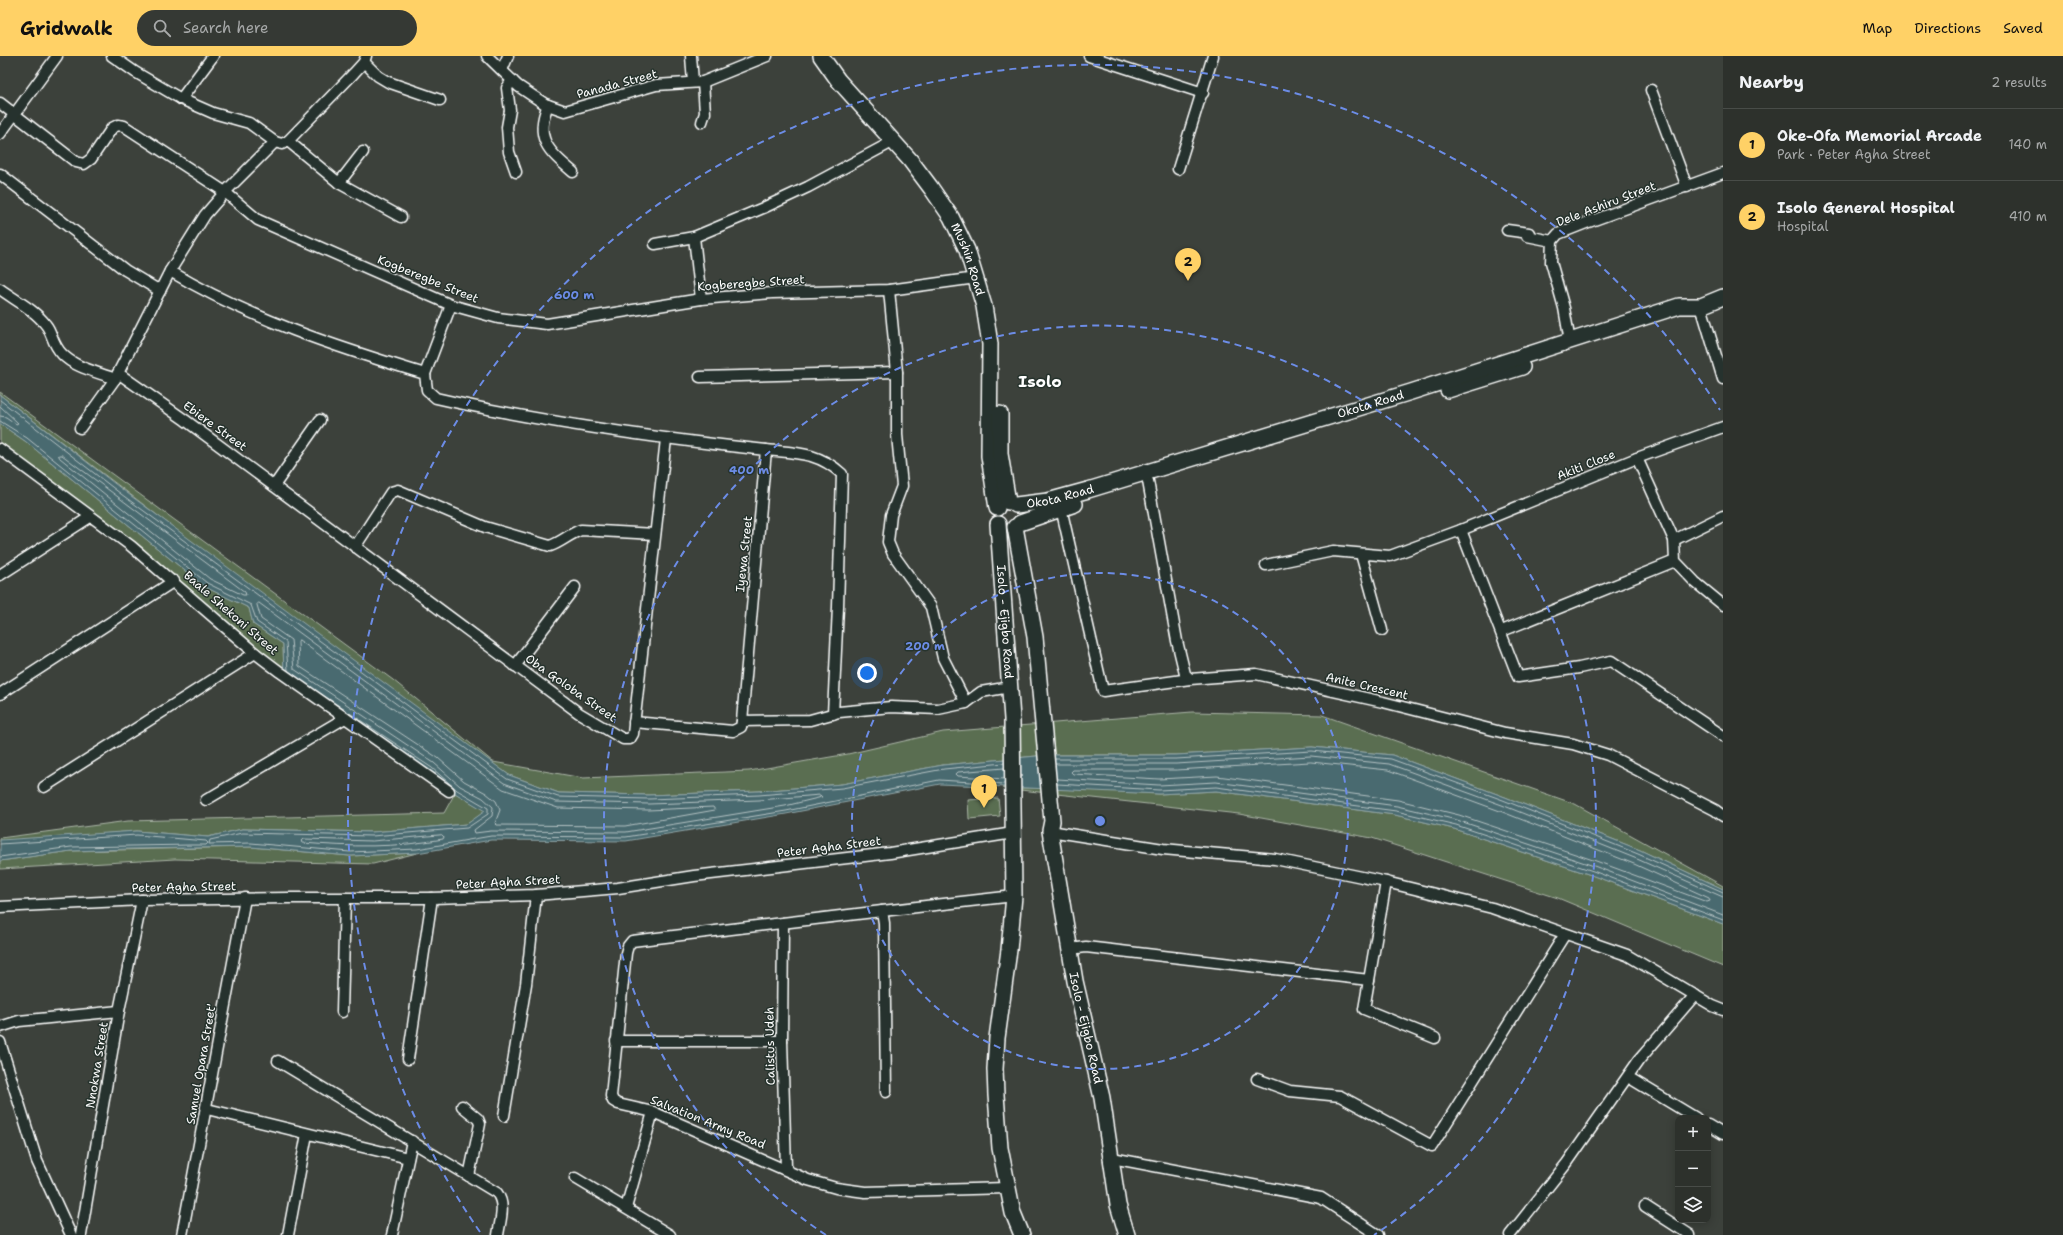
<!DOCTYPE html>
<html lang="en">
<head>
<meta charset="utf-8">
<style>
	:root { --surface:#2d312c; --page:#353934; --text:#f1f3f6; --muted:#a7a9a9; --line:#484c48; --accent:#ffd166 }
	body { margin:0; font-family:"Shantell Sans",sans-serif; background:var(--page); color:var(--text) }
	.controls { position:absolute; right:12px; bottom:12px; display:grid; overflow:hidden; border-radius:8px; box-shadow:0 2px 10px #0003 }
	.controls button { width:36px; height:36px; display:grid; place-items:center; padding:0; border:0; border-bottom:1px solid var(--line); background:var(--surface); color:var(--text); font:20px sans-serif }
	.you { position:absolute; left:867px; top:617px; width:14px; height:14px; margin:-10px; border:3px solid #fff; border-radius:50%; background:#1a73e8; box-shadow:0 0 0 6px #1a73e833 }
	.badge { display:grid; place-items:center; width:26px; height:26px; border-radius:50%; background:var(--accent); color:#111; font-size:13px; font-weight:700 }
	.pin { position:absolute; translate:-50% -33px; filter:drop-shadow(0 1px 2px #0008) }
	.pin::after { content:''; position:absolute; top:21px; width:14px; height:12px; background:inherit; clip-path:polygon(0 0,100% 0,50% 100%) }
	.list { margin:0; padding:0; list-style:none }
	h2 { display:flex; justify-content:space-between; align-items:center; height:52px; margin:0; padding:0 16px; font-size:17px }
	h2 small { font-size:13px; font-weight:400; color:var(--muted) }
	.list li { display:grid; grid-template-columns:26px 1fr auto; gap:12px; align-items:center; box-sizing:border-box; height:72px; padding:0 16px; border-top:1px solid var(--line) }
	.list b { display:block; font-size:15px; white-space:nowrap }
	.list p { margin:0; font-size:13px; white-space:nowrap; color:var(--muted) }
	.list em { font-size:13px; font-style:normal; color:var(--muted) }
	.icon { flex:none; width:22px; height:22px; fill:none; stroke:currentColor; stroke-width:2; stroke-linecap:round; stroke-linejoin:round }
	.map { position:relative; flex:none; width:1723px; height:1179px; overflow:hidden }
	header { display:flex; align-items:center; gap:24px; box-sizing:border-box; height:56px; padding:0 20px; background:var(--accent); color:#111 }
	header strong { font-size:19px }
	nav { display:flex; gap:22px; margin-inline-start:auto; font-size:14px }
	.search { width:280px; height:36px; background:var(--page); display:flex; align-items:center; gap:10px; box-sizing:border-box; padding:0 14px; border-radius:22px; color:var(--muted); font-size:15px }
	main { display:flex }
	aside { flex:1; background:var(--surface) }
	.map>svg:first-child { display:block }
</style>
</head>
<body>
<header>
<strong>Gridwalk</strong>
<div class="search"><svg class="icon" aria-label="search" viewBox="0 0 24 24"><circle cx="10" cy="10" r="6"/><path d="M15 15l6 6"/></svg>Search here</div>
<nav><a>Map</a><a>Directions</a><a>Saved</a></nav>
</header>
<main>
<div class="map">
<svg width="1723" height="1179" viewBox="0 0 1723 1179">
	<rect width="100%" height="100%" fill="#3c413b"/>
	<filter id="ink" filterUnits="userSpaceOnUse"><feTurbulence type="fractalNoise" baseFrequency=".025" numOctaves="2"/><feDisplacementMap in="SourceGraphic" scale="8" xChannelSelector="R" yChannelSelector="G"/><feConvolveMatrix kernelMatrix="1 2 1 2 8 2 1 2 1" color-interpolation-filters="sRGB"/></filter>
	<g filter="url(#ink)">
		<!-- green -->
		<g fill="#5a6e51" stroke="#acb6a8">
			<polygon points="0,336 393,624 493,706 583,722 749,715 848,698 943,676 1192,656 1322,659 1575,748 1723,830 1723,833 1640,794 1505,741 1392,699 1312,691 1176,699 1047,699 943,709 842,728 759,735 648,739 559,737 509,719 318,582 0,339"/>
			<polygon points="0,368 25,385 205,531 249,552 253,568 283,588 284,618 235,581 0,392"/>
			<polygon points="1002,732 1057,732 1159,738 1216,735 1395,759 1454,773 1591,819 1723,868 1723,911 1558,842 1372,782 1239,758"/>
			<polygon points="455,737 486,755 467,768 372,776 242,773 208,781 137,775 0,786 0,782 128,765 444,757"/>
			<polygon points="998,742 1000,760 969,763 968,744"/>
			<polygon points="251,791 350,800 417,797 373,808 175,803 0,813 0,805 71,795"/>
		</g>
		<!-- water -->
		<polygon fill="#486a6f" stroke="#91a6a9" points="0,339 123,434 509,719 559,737 648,739 759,735 842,728 943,709 1047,699 1176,699 1312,691 1392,699 1505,741 1640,794 1723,833 1723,868 1591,819 1454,773 1395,759 1216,735 1159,738 940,728 786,758 626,785 491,784 417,797 350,800 251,791 128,793 71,795 0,805 0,784 137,775 208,781 242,773 372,776 467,768 485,755 455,737 429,715 284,618 283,588 253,568 249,552 205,531 25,385 0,368"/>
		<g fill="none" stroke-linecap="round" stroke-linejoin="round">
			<!-- shore -->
			<g stroke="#b6c3c5" stroke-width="1">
				<polyline points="0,344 121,438 507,723 558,741 649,743 759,739 842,732 944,713 1004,707"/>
				<polyline points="0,350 18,367 16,368 6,361 0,360"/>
				<polyline points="0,365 27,382 207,527 251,549 257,566 286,586 288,614"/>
				<polygon points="59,399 62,399 245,536 246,539 243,539 210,523 60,402"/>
				<polygon points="259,547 504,727 556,746 649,748 759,744 820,739 822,741 785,750 626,776 491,775 475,777 474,774 492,760 493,751 483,742 460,730 434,707 294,613 291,584 261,563 257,549"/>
				<polygon points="299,584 503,733 558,752 648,754 713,751 715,754 625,770 497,769 495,767 500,754 496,745 486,737 464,725 438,702 299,610 298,586"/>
				<polyline points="321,638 432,712 457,734 488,752 488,758 467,772 372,780 242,777 210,784 209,788 251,787 350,796 417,793 491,780 626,781 786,755 939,724 1004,728"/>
				<polyline points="1055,703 1176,703 1312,695 1391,703 1503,744 1638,798 1723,836"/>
				<polygon points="1311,706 1388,714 1500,755 1634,808 1709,842 1710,845 1707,846 1596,805 1459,759 1398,744 1217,720 1159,723 1073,718 1071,716 1073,714 1176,714"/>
				<polyline points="1055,708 1176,708 1311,700 1389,708 1502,749 1637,803 1723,841"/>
				<polyline points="1004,712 958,716 956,718 958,720 1004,723"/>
				<polyline points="1057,723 1159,729 1216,726 1397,750 1457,764 1594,810 1723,859"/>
				<polyline points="1057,728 1159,734 1216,731 1396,755 1456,769 1593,815 1723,864"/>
				<path d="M442 779 444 781 443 783C396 792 350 791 303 787L301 786 304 783 372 785Z"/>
				<polyline points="0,788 137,779 206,785 208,787 206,789 191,789 71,791 0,801"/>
			</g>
			<defs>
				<g id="minor">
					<polyline points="112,0 135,16 181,43 213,57 249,67 275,86"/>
					<polyline points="487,0 518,30 545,48 565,55 656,29 703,26 767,0"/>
					<polyline points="691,0 693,26"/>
					<polyline points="1089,0 1203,37"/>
					<polyline points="364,6 378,20 388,26 440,44"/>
					<polyline points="502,14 508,0"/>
					<polyline points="512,24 507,32 510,54 507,71 509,96 516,116"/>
					<polyline points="1651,34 1687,131"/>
					<polyline points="181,43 213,0"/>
					<polyline points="0,47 76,106 84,108 91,103 112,72 118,69 124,70 225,136 258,164 451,249 498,262 547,268 701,243 772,237 889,234 976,222"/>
					<path d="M548 49C534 82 548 95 573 116"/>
					<polyline points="702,66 705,57 703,26"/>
					<polyline points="0,78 57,0"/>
					<polyline points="288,85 339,127 401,161"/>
					<polyline points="1178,113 1213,0"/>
					<polyline points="0,118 125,214 160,235"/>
					<polyline points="339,127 363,96"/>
					<polyline points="1507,174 1529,177 1527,180 1552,185"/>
					<polyline points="694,181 701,243"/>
					<polyline points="655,188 694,181 763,152 808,131 892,86"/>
					<path d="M170 215C250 263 336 291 425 318L427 334 436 342C545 367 655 382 766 394L742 665 810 664 839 656 891 651 938 653 966 647 981 636 1010 631"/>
					<path d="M0 233C15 244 35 254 46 269 52 276 52 288 62 298 75 312 98 316 115 323"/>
					<polyline points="889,234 897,316 897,379 902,430 891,459 888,486 893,498 931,551 943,602 966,647"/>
					<polyline points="1701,250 1723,323"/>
					<polyline points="1570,286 1564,252 1551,206 1552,185 1558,178 1586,167 1723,117"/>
					<polyline points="118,317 185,364 579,657 623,683 630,683 633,678 666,383"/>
					<polyline points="425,318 451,249"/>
					<polyline points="700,321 897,316"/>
					<polyline points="80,372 115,323 170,215 205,159 225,136 275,86 282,88 288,85 354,17 364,6 366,0"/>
					<polyline points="0,393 131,490 255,597 280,616 449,735"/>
					<path d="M766 394C797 397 818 396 842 418L838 551 833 658"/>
					<polyline points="1637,402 1674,484 1675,505 1695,526 1723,549"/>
					<polyline points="1148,425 1177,585 1185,618 1190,623 1256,618 1383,646 1505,677 1573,688 1608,699 1715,754 1723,760"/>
					<polyline points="274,430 320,364"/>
					<polyline points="1061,452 1103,635 1190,623"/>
					<polyline points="1461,474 1518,621 1579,612 1611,605 1723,680"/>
					<polyline points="1674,484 1723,460"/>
					<path d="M355 491 391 436 398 434 485 471 550 490C562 486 569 478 581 474L655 478"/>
					<polyline points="1361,498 1382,574"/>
					<polyline points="1266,509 1333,495 1390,500 1461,474 1637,402 1723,371"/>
					<polyline points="0,519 90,461"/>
					<polyline points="1502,575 1675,505"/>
					<polyline points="515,610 575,531"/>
					<polyline points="0,638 174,525"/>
					<polyline points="634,666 733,675 741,671 742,665"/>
					<polyline points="44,731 255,597"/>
					<polyline points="206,744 345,662"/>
					<polyline points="1050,775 1163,793 1275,803 1386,826 1492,852 1627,899 1713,950 1723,954"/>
					<polyline points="1386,826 1364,953 1435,982"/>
					<polyline points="0,851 142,844 289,842 432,842 536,839 618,832 694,820 890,797 1013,777"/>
					<polyline points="882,855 632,885 628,890 626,897 611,1040 613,1045 618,1048 653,1056 808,1124 836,1132 865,1136 1007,1132"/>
					<polyline points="783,867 782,985 786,1112"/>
					<polyline points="1070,893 1086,891 1369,924"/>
					<polyline points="342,956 345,842"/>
					<polyline points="0,971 19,965 119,955"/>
					<polyline points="616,985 782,985"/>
					<polyline points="0,986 37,1105 71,1179"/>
					<polyline points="408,1003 432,842"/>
					<path d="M278 1005 497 1137C506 1149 500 1165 498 1179"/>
					<polyline points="1628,1021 1696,1062"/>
					<polyline points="1257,1023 1290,1035 1340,1040 1432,1090 1565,878"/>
					<polyline points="886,1036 884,867 882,855 1014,840"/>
					<polyline points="462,1050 478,1063 480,1068 469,1120"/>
					<polyline points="207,1053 408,1102"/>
					<polyline points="504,1060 526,928 536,839"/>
					<polyline points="1708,1069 1723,1078"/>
					<polyline points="1112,1102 1321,1142 1378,1179"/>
					<polyline points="575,1122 670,1179"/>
					<polyline points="1645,1150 1690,1179"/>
					<polyline points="626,1152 653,1056"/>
					<polyline points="81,1179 119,955 142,844"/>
					<polyline points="182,1179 245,842"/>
					<polyline points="288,1179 307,1078"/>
					<polyline points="392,1179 412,1085"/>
					<polyline points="1510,1179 1567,1107 1639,1004 1695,939"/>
				</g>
				<g id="primary">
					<path id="s1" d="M821 0 838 24 910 104 931 132 951 161 967 194 984 250 990 288 989 400 997 452"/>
					<polyline points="1448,334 1522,311"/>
					<polyline points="1000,358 1000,398 1008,446"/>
					<path id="s2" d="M1016 449 1048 445 1088 434 1411 336 1679 250H1701L1723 241"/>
					<polyline points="1020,467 1075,448"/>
					<path id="s3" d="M998 468 1012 663 1014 840 1009 894 997 982 995 1013 996 1039 1000 1092 1013 1157 1022 1179"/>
					<path id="s4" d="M1015 471 1035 581 1052 765 1050 775 1075 925 1102 1042 1118 1149 1127 1179"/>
				</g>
			</defs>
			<!-- minor casing -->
			<use href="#minor" stroke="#fff" stroke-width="13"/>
			<!-- primary casing -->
			<use href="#primary" stroke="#fff" stroke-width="18"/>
			<!-- minor -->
			<use href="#minor" stroke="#26332d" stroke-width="10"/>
			<!-- primary -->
			<use href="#primary" stroke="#26332d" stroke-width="15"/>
		</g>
	</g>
	<!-- distance rings -->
	<g fill="none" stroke="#6c8ce6" stroke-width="2" stroke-dasharray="7 5">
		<circle cx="1100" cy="765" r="248"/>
		<path d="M826 1179A496 496 0 1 1 1374 1179"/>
		<path d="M480 1176A744 744 0 1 1 1720 354"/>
	</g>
	<g text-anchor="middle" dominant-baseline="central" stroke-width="3" stroke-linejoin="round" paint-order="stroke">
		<!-- street labels -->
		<g font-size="12" fill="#fff" stroke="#26332d">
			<text transform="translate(617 28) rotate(-15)">Panada Street</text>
			<text transform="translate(1606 148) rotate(-21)">Dele Ashiru Street</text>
			<text stroke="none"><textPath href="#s1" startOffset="253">Mushin Road</textPath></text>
			<text transform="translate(428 223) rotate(22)">Kogberegbe Street</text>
			<text transform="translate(751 227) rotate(-4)">Kogberegbe Street</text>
			<text stroke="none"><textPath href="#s2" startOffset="369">Okota Road</textPath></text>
			<text transform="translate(215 370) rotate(36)">Ebiere Street</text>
			<text transform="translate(1586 409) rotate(-22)">Akiti Close</text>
			<text stroke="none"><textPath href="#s2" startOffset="45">Okota Road</textPath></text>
			<text transform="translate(744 498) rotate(-84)">Iyewa Street</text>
			<text transform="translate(231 557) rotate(41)">Baale Shekoni Street</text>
			<text stroke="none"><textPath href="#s3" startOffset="98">Isolo - Ejigbo Road</textPath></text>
			<text transform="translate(1367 630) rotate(13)">Anite Crescent</text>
			<text transform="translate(571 632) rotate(35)">Oba Goloba Street</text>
			<text transform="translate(829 791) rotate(-7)">Peter Agha Street</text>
			<text transform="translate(508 826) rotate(-3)">Peter Agha Street</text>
			<text transform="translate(184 831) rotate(-1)">Peter Agha Street</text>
			<text stroke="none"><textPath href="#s4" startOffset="507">Isolo - Ejigbo Road</textPath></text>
			<text transform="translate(770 990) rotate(-91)">Calistus Udeh</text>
			<text transform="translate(201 1008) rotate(-80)">Samuel Opara Street'</text>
			<text transform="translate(97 1009) rotate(-81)">Nnokwa Street</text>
			<text transform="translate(708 1066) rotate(22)">Salvation Army Road</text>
		</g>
		<!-- district labels -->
		<g font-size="16" font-weight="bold" fill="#fff" stroke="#26332d">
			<text x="1040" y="325">Isolo</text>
		</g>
	</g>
	<circle cx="1100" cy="765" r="6" fill="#6c8ce6" stroke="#26332d" stroke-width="2"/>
	<g font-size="12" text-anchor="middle" font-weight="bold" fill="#6c8ce6" stroke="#26332d" stroke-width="3" stroke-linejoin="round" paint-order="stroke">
		<text x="574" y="243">600 m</text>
		<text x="749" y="418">400 m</text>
		<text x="925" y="594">200 m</text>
	</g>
</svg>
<div class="controls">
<button>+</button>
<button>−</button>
<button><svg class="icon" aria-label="layers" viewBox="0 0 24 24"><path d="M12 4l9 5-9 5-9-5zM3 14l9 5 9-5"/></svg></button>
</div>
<div class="you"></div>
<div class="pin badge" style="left:984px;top:752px">1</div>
<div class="pin badge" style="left:1188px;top:225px">2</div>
</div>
<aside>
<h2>Nearby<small>2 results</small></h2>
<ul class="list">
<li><span class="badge">1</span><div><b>Oke-Ofa Memorial Arcade</b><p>Park · Peter Agha Street</p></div><em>140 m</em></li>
<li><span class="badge">2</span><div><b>Isolo General Hospital</b><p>Hospital</p></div><em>410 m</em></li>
</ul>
</aside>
</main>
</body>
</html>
